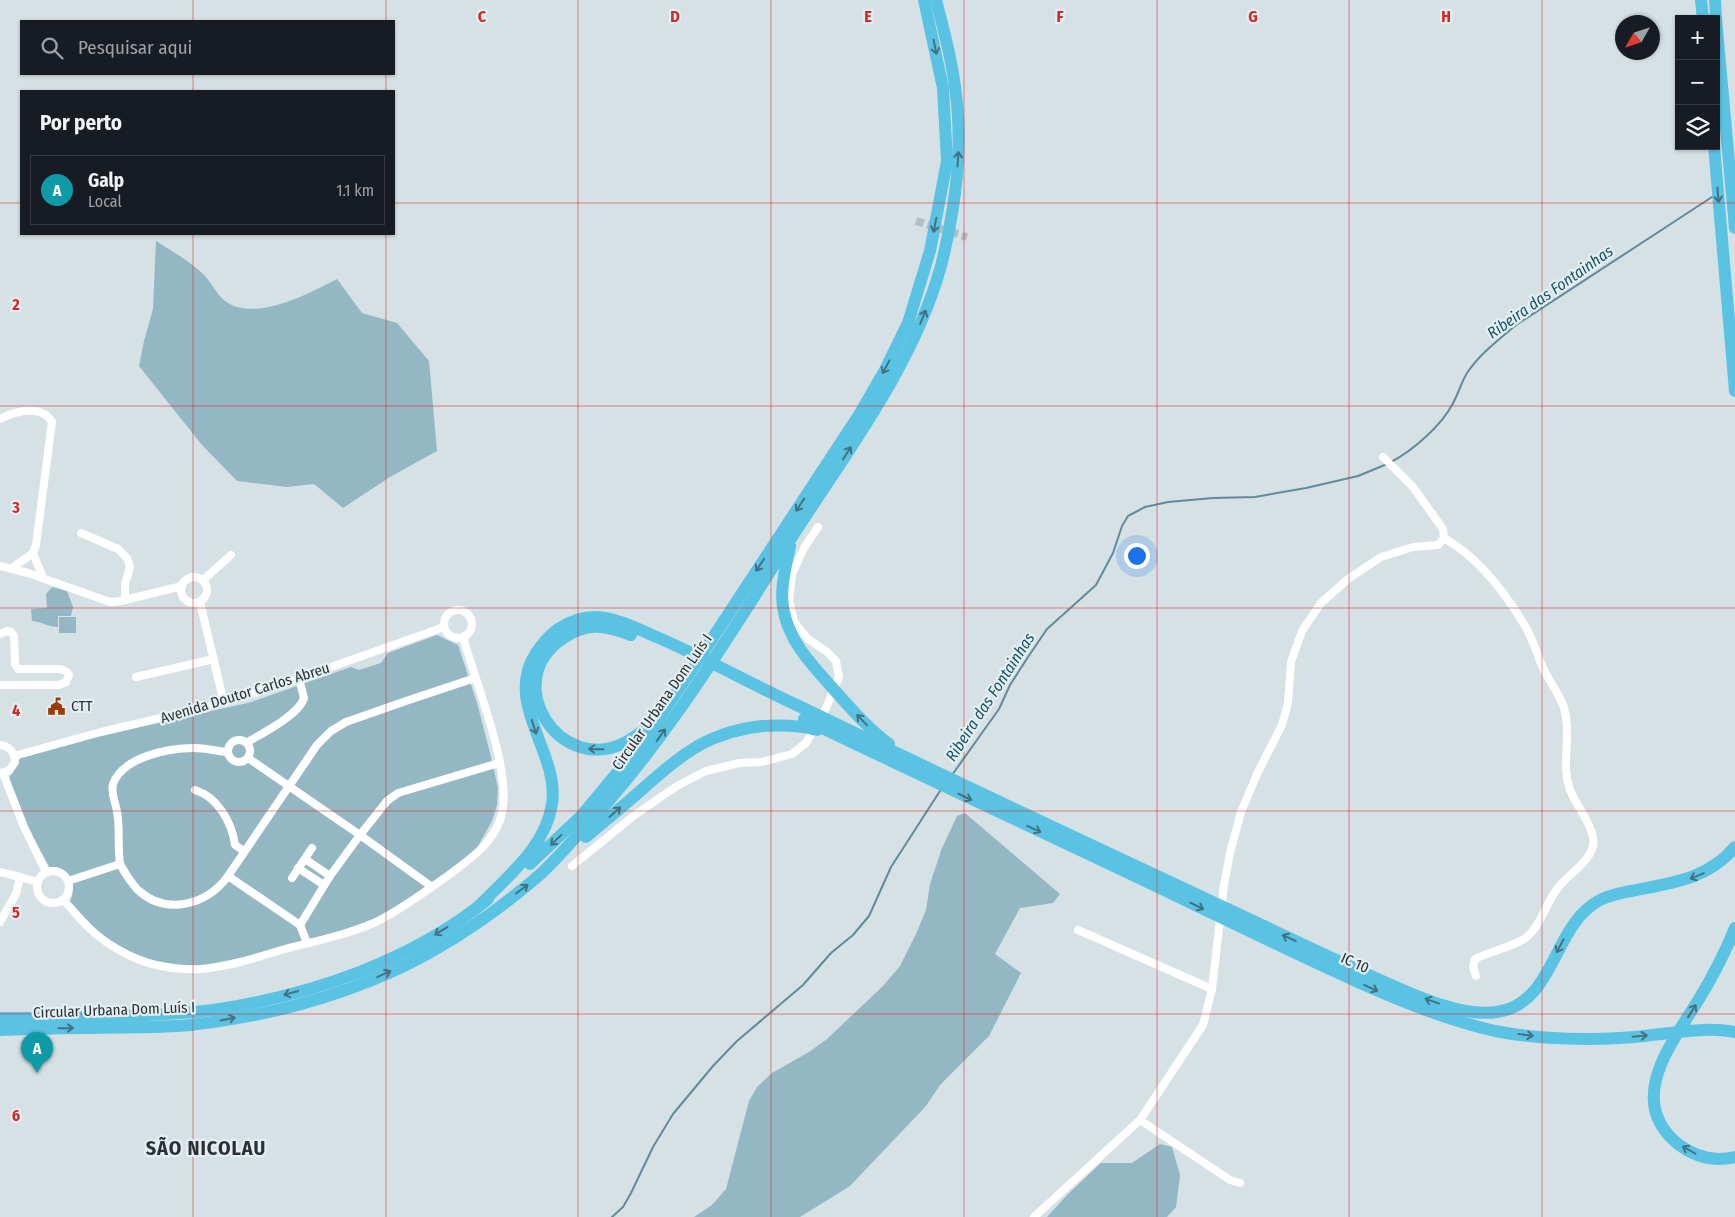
<!DOCTYPE html>
<html lang="pt">
<head>
<meta charset="utf-8">
<style>
	:root { --surface:#171b24; --page:#20242c; --text:#f1f3f6; --muted:#9ea1a6; --line:#363941; --accent:#0b8043 }
	body { margin:0; font-family:"Fira Sans Condensed",sans-serif; background:var(--page); color:var(--text) }
	.controls { position:absolute; right:15px; top:15px; display:grid; overflow:hidden; border-radius:0px; box-shadow:0 1px 4px #0004 }
	.controls button { width:45px; height:45px; display:grid; place-items:center; padding:0; border:0; border-bottom:1px solid var(--line); background:var(--surface); color:var(--text); font:25px sans-serif }
	.compass { position:absolute; left:1615px; top:15px; width:45px; height:45px; border-radius:50%; background:var(--surface); box-shadow:0 1px 4px #0004; rotate:231deg }
	.you { position:absolute; left:1136px; top:555px; width:18px; height:18px; margin:-12px; border:4px solid #fff; border-radius:50%; background:#1a73e8; box-shadow:0 0 0 8px #1a73e833 }
	.badge { display:grid; place-items:center; width:32px; height:32px; border-radius:50%; background:var(--accent); color:#fff; font-size:16px; font-weight:700 }
	.pin { position:absolute; translate:-50% -41px; filter:drop-shadow(0 1px 2px #0008) }
	.pin::after { content:''; position:absolute; top:26px; width:18px; height:15px; background:inherit; clip-path:polygon(0 0,100% 0,50% 100%) }
	.list { margin:0; padding:0; list-style:none }
	h2 { display:flex; justify-content:space-between; align-items:center; height:65px; margin:0; padding:0 20px; font-size:21px }
	h2 small { font-size:16px; font-weight:400; color:var(--muted) }
	.list li { display:grid; grid-template-columns:32px 1fr auto; gap:15px; align-items:center; box-sizing:border-box; height:70px; margin:0 10px 10px; padding:0 10px; border:1px solid var(--line); border-radius:0px }
	.list b { display:block; font-size:19px; white-space:nowrap }
	.list p { margin:0; font-size:16px; white-space:nowrap; color:var(--muted) }
	.list em { font-size:16px; font-style:normal; color:var(--muted) }
	.icon { flex:none; width:28px; height:28px; fill:none; stroke:currentColor; stroke-width:2; stroke-linecap:round; stroke-linejoin:round }
	.map { position:relative; flex:none; width:1735px; height:1217px; overflow:hidden }
	.search { position:absolute; background:var(--surface); box-shadow:0 1px 4px #0004; left:20px; top:20px; width:375px; height:55px; display:flex; align-items:center; gap:12px; box-sizing:border-box; padding:0 18px; border-radius:0px; color:var(--muted); font-size:19px }
	.panel { position:absolute; background:var(--surface); box-shadow:0 1px 4px #0004; left:20px; top:90px; width:375px; height:145px; border-radius:0px }
	.map>svg:first-child { display:block }
</style>
</head>
<body>
<div class="map">
<svg width="1735" height="1217" viewBox="0 0 1735 1217">
	<rect width="100%" height="100%" fill="#d6e1e6"/>
	<!-- green -->
	<g fill="#94b7c4">
		<path d="M156 241C173 252 192 262 206 277 213 285 219 298 228 303 258 321 310 293 337 279L362 313 397 323 429 361 437 451 390 477 343 508 314 484 287 487 237 481 202 445 139 366 144 341 153 309Z"/>
		<path d="M52 587 67 591 73 607 71 616H58V627C49 627 42 622 32 621L31 609 47 608 46 594Z"/>
		<rect x="59" y="617" width="17" height="16"/>
		<path d="M437 635 458 645 477 703 491 757 498 788 497 805 492 821 477 848 453 870 378 918 352 928 260 954 200 966 186 967 154 962 119 948 100 935 69 904C78 889 70 864 50 868L28 828 9 779 15 763 21 758 105 734 248 703 351 667 359 670 381 663 388 653Z"/>
		<polygon points="965,813 1060,894 1053,903 1020,908 995,954 1021,973 989,1036 940,1085 926,1106 850,1186 800,1217 694,1217 712,1205 726,1189 749,1101 757,1087 772,1073 809,1052 827,1039 883,986 900,966 916,934 926,910 930,884 942,848 957,816"/>
		<polygon points="1160,1144 1172,1147 1180,1175 1176,1207 1167,1217 1047,1217 1068,1194 1101,1163 1132,1163"/>
	</g>
	<g fill="none" stroke-linecap="round" stroke-linejoin="round">
		<!-- stream -->
		<g stroke="#618b9a" stroke-width="2">
			<path d="M1391 462C1412 451 1441 426 1452 405 1458 395 1461 383 1467 373 1480 354 1498 340 1516 325L1712 197"/>
			<polyline points="952,775 999,709 1010,685 1028,657 1047,629 1096,585 1113,553 1122,526 1128,516 1145,507 1168,502 1213,498 1255,497 1306,488 1358,476 1387,464"/>
			<polyline points="612,1217 623,1207 631,1193 653,1147 673,1114 713,1066 737,1041 803,985 831,953 853,935 869,916 891,867 940,791"/>
		</g>
		<!-- minor-tunnel -->
		<polyline stroke="#b4bec2" stroke-width="8" stroke-dasharray="8 4" stroke-linecap="butt" points="916,221 967,237"/>
		<!-- minor -->
		<g stroke="#fff" stroke-width="8">
			<path d="M0 419C15 411 42 404 52 422L36 545 33 553 12 568"/>
			<polyline points="81,533 118,549 127,558 130,567 125,584 125,600"/>
			<path d="M1444 538C1479 558 1505 592 1525 626 1533 639 1537 654 1543 668 1549 681 1560 695 1564 708 1572 735 1561 761 1569 787 1574 804 1597 829 1593 846 1589 863 1567 875 1557 889 1546 903 1539 930 1524 939 1509 948 1491 951 1475 959L1473 967 1476 976"/>
			<polyline points="33,553 43,578"/>
			<polyline points="0,566 28,573 110,602 121,601 182,586"/>
			<circle cx="194" cy="590" r="13"/>
			<polyline points="203,580 231,555"/>
			<polyline points="200,602 224,703"/>
			<circle cx="458" cy="624" r="14"/>
			<polyline points="0,634 7,631 11,632 14,636 15,664 18,669 61,669 67,672 69,675 66,682 59,685 0,685"/>
			<polyline points="136,677 214,659"/>
			<circle cx="239" cy="751" r="11"/>
			<path d="M246 743C261 734 299 715 304 698L299 679"/>
			<path d="M0 745C10 746 14 752 15 762L9 771 0 773"/>
			<polyline points="14,756 101,732 195,710 269,689 444,627"/>
			<polyline points="3,773 24,827 46,872"/>
			<path d="M195 790C218 797 232 823 235 845L244 851"/>
			<polyline points="305,859 330,876"/>
			<path d="M120 864C125 873 130 882 138 890 166 916 207 905 228 876L317 745 331 731 346 722 406 701 475 678"/>
			<polyline points="572,866 636,814 677,786 706,771 739,763 762,762 792,754 806,743 826,708 839,677 836,661 826,651 808,639 794,622 789,600 792,574 804,548 818,527"/>
			<polyline points="298,868 324,885"/>
			<circle cx="53" cy="887" r="16"/>
			<polyline points="0,872 20,877 16,894 0,922"/>
			<polyline points="228,876 300,925 330,876 360,835 248,758"/>
			<polyline points="20,877 38,882"/>
			<polyline points="292,878 312,848"/>
			<path d="M68 881 120 864C117 845 121 825 116 807 114 799 111 792 113 784 123 757 168 748 194 748 205 748 217 751 228 752"/>
			<polyline points="432,887 360,835 387,801 398,793 499,763"/>
			<path d="M64 901C72 909 79 918 87 926 105 944 131 959 156 965 170 968 186 970 201 969 229 967 258 957 285 949 315 941 347 935 376 922 401 910 423 893 446 877 467 861 490 847 500 820 516 778 475 682 463 637"/>
			<polyline points="300,925 307,943"/>
			<polyline points="1078,930 1212,989"/>
			<polyline points="1140,1120 1230,1180 1240,1183"/>
			<polyline points="1034,1217 1140,1120 1203,1025 1212,989 1224,885 1230,853 1241,812 1258,772 1282,725 1288,703 1291,662 1302,631 1321,603 1348,579 1381,557 1413,547 1438,545 1444,538 1443,529 1413,487 1383,457"/>
		</g>
		<!-- trunk -->
		<g stroke="#5ac3e3" stroke-width="12">
			<polyline points="1701,0 1703,19"/>
			<polyline points="1715,0 1716,19"/>
			<polyline points="1716,19 1735,228"/>
			<polyline points="1714,146 1735,391"/>
			<path d="M790 546C786 566 780 587 783 607 788 642 814 667 837 693 853 711 869 729 889 744"/>
			<path d="M631 635C604 625 587 622 562 639 499 682 560 777 626 742 634 738 641 732 648 727"/>
			<path d="M804 719C931 781 1059 839 1185 900 1243 928 1300 956 1358 982 1403 1002 1447 1020 1495 1031 1535 1039 1579 1040 1620 1038 1656 1037 1699 1025 1735 1032"/>
			<path d="M586 837C606 820 627 803 647 785 684 752 712 731 763 726 781 725 799 725 817 730"/>
			<polyline points="530,864 582,815 641,744 691,671 859,415 885,370 908,323 930,251 947,161 943,88 924,0"/>
			<path d="M481 904C509 875 546 846 552 804 560 753 503 703 536 653 542 644 549 636 558 629 572 620 589 615 605 618 624 621 642 631 659 638 707 659 753 685 801 707 955 782 1111 854 1266 927 1301 944 1336 960 1371 976 1406 991 1458 1018 1497 1012 1556 1003 1552 925 1600 900 1610 895 1620 893 1631 891 1671 883 1707 880 1735 847"/>
			<path d="M1735 928C1725 953 1713 976 1699 999 1673 1042 1624 1100 1678 1144 1695 1157 1714 1162 1735 1157"/>
			<path d="M0 1018C41 1018 81 1017 121 1016 154 1015 187 1014 220 1009 314 994 414 960 488 899"/>
			<path d="M0 1030C29 1029 58 1028 87 1028 122 1027 156 1028 190 1025 263 1017 338 997 404 966 451 943 496 912 536 878 550 866 562 852 575 838 665 745 731 632 801 523 854 442 915 360 941 266 953 218 961 167 958 117 956 77 946 38 936 0"/>
		</g>
	</g>
	<!-- one-way arrows -->
	<defs><path id="oneway-shaft" d="M-6 0H5M1.5-3L5.5 0L1.5 3" fill="none" stroke-width="1.6" stroke-linecap="round" stroke-linejoin="round" transform="scale(1.25)"/></defs>
	<g stroke="#417282">
		<use href="#oneway-shaft" transform="translate(935 47) rotate(79)"/>
		<use href="#oneway-shaft" transform="translate(958 159) rotate(-86)"/>
		<use href="#oneway-shaft" transform="translate(1718 195) rotate(85)"/>
		<use href="#oneway-shaft" transform="translate(935 225) rotate(101)"/>
		<use href="#oneway-shaft" transform="translate(923 317) rotate(-68)"/>
		<use href="#oneway-shaft" transform="translate(886 367) rotate(118)"/>
		<use href="#oneway-shaft" transform="translate(847 453) rotate(-58)"/>
		<use href="#oneway-shaft" transform="translate(800 505) rotate(123)"/>
		<use href="#oneway-shaft" transform="translate(760 565) rotate(123)"/>
		<use href="#oneway-shaft" transform="translate(862 720) rotate(-134)"/>
		<use href="#oneway-shaft" transform="translate(534 727) rotate(72)"/>
		<use href="#oneway-shaft" transform="translate(661 735) rotate(-54)"/>
		<use href="#oneway-shaft" transform="translate(596 749) rotate(-179)"/>
		<use href="#oneway-shaft" transform="translate(965 797) rotate(26)"/>
		<use href="#oneway-shaft" transform="translate(615 812) rotate(-41)"/>
		<use href="#oneway-shaft" transform="translate(1034 829) rotate(25)"/>
		<use href="#oneway-shaft" transform="translate(556 840) rotate(137)"/>
		<use href="#oneway-shaft" transform="translate(1697 876) rotate(158)"/>
		<use href="#oneway-shaft" transform="translate(522 889) rotate(-37)"/>
		<use href="#oneway-shaft" transform="translate(1197 906) rotate(26)"/>
		<use href="#oneway-shaft" transform="translate(441 931) rotate(149)"/>
		<use href="#oneway-shaft" transform="translate(1289 938) rotate(-155)"/>
		<use href="#oneway-shaft" transform="translate(1560 946) rotate(118)"/>
		<use href="#oneway-shaft" transform="translate(384 974) rotate(-24)"/>
		<use href="#oneway-shaft" transform="translate(1371 988) rotate(24)"/>
		<use href="#oneway-shaft" transform="translate(291 993) rotate(165)"/>
		<use href="#oneway-shaft" transform="translate(1432 1001) rotate(-160)"/>
		<use href="#oneway-shaft" transform="translate(1692 1011) rotate(-58)"/>
		<use href="#oneway-shaft" transform="translate(228 1019) rotate(-11)"/>
		<use href="#oneway-shaft" transform="translate(66 1028) rotate(-1)"/>
		<use href="#oneway-shaft" transform="translate(1526 1035) rotate(7)"/>
		<use href="#oneway-shaft" transform="translate(1640 1036) rotate(-5)"/>
		<use href="#oneway-shaft" transform="translate(1689 1150) rotate(-150)"/>
	</g>
	<!-- grid -->
	<path fill="none" stroke="#d62828" stroke-width="1" stroke-opacity="0.55" d="M193 0V21M386 0V21M578 0V1217M771 0V1217M964 0V1217M1157 0V1217M1349 0V1217M1542 0V1217M193 74V91M386 74V91M0 203H21M394 203H1735M193 234V1217M386 234V1217M0 406H1735M0 608H1735M0 811H1735M0 1014H1735"/>
	<!-- icons -->
	<defs>
		<symbol id="civic-bare" viewBox="-9 -9 18 18"><path d="M-.6-6.5H3V-4.5H.6V-3L4-1V1h2V6H-6V1h2V-1L-.6-3ZM-1.2 2.5V6h2.4V2.5Z" fill="#9d3a00" stroke="#e3eff3" stroke-width="2.5" paint-order="stroke"/></symbol>
	</defs>
	<g fill-rule="evenodd">
		<use href="#civic-bare" x="44" y="694" width="25" height="25"/>
	</g>
	<g text-anchor="middle" dominant-baseline="central" stroke-width="4.5" stroke-linejoin="round" paint-order="stroke">
		<!-- street labels -->
		<g font-size="15" fill="#2c3032" stroke="#e3eff3">
			<text transform="translate(245 693) rotate(-17)">Avenida Doutor Carlos Abreu</text>
			<text transform="translate(662 702) rotate(-55)">Circular Urbana Dom Luís I</text>
			<text transform="translate(1355 963) rotate(24)">IC 10</text>
			<text transform="translate(114 1010) rotate(-2)">Circular Urbana Dom Luís I</text>
		</g>
		<!-- poi labels -->
		<g font-size="15" fill="#2c3032" stroke="#e3eff3" text-anchor="start">
			<text x="71" y="706">CTT</text>
		</g>
		<!-- water labels -->
		<g font-size="16" font-style="italic" fill="#1a5365" stroke="#e3eff3">
			<text transform="translate(1550 292) rotate(-35)">Ribeira das Fontainhas</text>
			<text transform="translate(990 697) rotate(-57)">Ribeira das Fontainhas</text>
		</g>
		<!-- district labels -->
		<g font-size="20" font-weight="bold" letter-spacing="1" fill="#2c3032" stroke="#e3eff3">
			<text x="206" y="1148">SÃO NICOLAU</text>
		</g>
	</g>
	<g font-size="16" text-anchor="middle" font-weight="bold" fill="#d62828" stroke="#e3eff3" stroke-width="4.5" stroke-linejoin="round" paint-order="stroke">
		<text x="482" y="22">C</text>
		<text x="675" y="22">D</text>
		<text x="868" y="22">E</text>
		<text x="1060" y="22">F</text>
		<text x="1253" y="22">G</text>
		<text x="1446" y="22">H</text>
		<text x="16" y="310">2</text>
		<text x="16" y="513">3</text>
		<text x="16" y="716">4</text>
		<text x="16" y="918">5</text>
		<text x="16" y="1121">6</text>
	</g>
</svg>
<div class="controls">
<button>+</button>
<button>−</button>
<button><svg class="icon" aria-label="layers" viewBox="0 0 24 24"><path d="M12 4l9 5-9 5-9-5zM3 14l9 5 9-5"/></svg></button>
</div>
<svg class="compass" viewBox="-18 -18 36 36"><path d="M0-13l5 13h-10z" fill="#e53935"/><path d="M0 13l5-13h-10z" fill="#9ea1a6"/></svg>
<div class="you"></div>
<div class="pin badge" style="left:37px;top:1073px;background:#0f9aa8">A</div>
<div class="search"><svg class="icon" aria-label="search" viewBox="0 0 24 24"><circle cx="10" cy="10" r="6"/><path d="M15 15l6 6"/></svg>Pesquisar aqui</div>
<section class="panel">
<h2>Por perto<small></small></h2>
<ul class="list">
<li><span class="badge" style="background:#0f9aa8">A</span><div><b>Galp</b><p>Local</p></div><em>1.1 km</em></li>
</ul>
</section>
</div>
</body>
</html>
